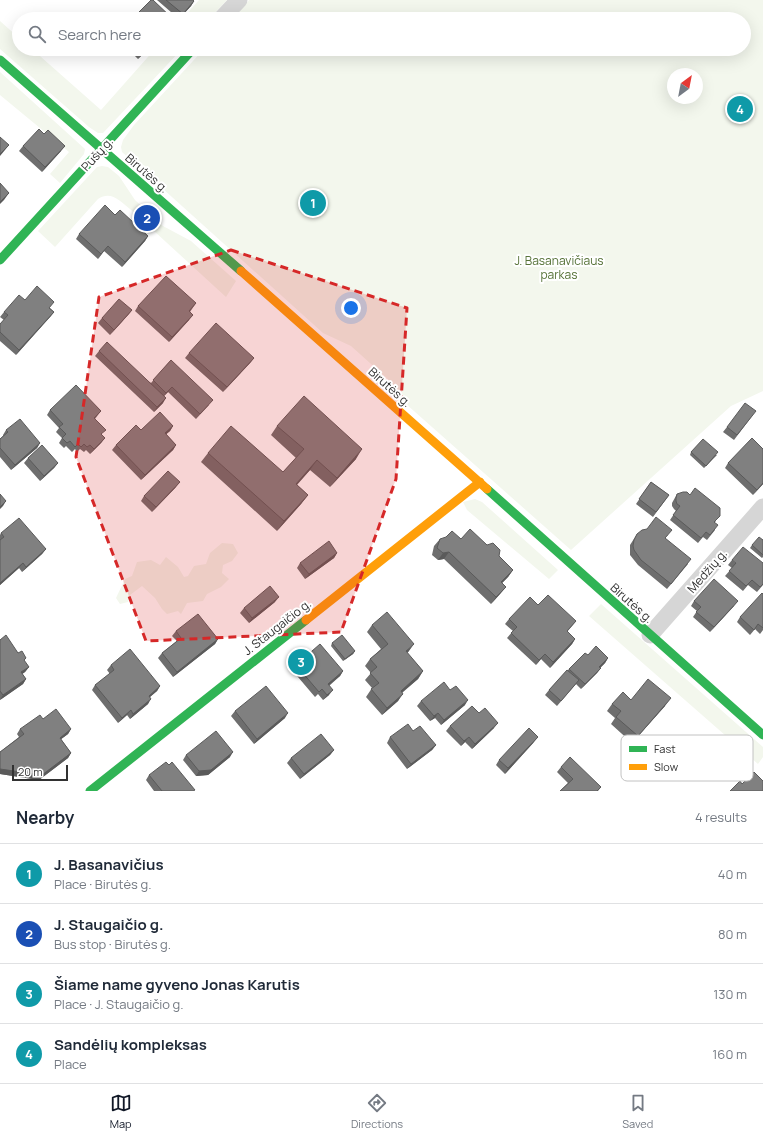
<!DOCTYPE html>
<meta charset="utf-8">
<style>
body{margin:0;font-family:Manrope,sans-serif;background:#f6f6f7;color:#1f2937}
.compass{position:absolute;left:667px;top:68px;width:36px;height:36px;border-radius:50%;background:#fff;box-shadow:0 4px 16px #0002;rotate:32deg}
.scale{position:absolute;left:12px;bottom:10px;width:56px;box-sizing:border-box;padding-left:4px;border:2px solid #323232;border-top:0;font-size:11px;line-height:14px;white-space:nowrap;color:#323232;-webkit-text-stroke:3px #fff;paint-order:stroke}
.you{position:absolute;left:351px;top:308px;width:14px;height:14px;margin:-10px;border:3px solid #fff;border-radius:50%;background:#1a73e8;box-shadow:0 0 0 6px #1a73e833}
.badge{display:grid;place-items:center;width:26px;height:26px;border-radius:50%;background:#111827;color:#fff;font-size:13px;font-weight:700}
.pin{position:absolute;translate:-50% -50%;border:2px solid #fff;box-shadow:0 1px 4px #0006}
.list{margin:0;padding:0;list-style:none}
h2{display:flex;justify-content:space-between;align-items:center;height:52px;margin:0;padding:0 16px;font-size:17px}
h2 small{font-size:13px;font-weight:400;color:#747a83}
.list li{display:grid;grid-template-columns:26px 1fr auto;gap:12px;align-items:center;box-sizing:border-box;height:60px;padding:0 16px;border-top:1px solid #e0e1e3}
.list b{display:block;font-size:15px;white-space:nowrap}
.list p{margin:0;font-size:13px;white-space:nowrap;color:#747a83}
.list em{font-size:13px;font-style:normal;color:#747a83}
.icon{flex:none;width:22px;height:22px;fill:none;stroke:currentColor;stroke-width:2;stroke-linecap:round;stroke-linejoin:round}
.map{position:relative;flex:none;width:763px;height:791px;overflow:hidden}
.search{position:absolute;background:#fff;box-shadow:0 4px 16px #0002;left:12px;right:12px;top:12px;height:44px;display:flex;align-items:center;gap:10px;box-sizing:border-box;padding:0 14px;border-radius:22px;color:#747a83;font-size:15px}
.sheet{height:292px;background:#fff}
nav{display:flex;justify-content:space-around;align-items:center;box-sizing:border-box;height:56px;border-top:1px solid #e0e1e3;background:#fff;font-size:11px;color:#747a83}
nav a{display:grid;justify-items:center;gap:2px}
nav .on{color:#111827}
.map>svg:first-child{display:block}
.green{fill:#f3f7ed;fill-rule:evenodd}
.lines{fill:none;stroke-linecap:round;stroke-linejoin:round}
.street{stroke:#d6d6d6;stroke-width:17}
.fast{stroke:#30b455;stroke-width:9}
.slow{stroke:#ff9f0a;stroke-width:9}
.wall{fill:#6e6e6e}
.shaded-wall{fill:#5a5a5a}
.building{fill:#808080;stroke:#5a5a5a}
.marked{fill:#d62828;fill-opacity:0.2;stroke:#d62828;stroke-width:3;stroke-dasharray:8 5;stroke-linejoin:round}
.labels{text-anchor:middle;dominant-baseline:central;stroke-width:4;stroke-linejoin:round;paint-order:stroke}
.street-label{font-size:12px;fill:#323232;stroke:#fff}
.park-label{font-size:12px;fill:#577339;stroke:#fff}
.key{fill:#fff;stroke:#c2c2c2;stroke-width:1}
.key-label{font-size:11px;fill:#323232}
</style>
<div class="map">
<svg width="763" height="791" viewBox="0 0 763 791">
<rect width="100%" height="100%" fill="#fff"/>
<!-- green -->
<path class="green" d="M199 0H227L209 19H182Z
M249 0H763V391L731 406 571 550 406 404 390 381 351 346 323 333 122 152 121 147 123 140 134 125 204 49H744V19H232ZM673 74H697V98H673Z
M0 21 19 38V49H32L101 110 155 49H182L103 133H98L89 127 0 49Z
M0 72 85 149 84 154 60 183 50 174 69 152 0 95Z
M102 166 108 167 119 176 135 200 163 226 191 241 236 281 226 297 130 209C120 201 111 190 98 199L55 247 38 231 97 167Z
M475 499 482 502 558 570 549 579 467 510 463 502Z
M222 543 233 544 238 553 232 561 223 565 222 573 229 579 221 587 207 594 203 601 187 603 181 614 178 611 167 614 162 609 155 598 142 586 130 595 128 602 120 604 116 598 125 579 132 576 137 562 151 560 160 565 166 557 178 567 184 577 188 576 194 566 206 564 210 553Z
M601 604 763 747V757L758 764 589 616Z"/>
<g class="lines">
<!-- street -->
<path class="street" d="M221 19 239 0
M650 635 763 507"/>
<!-- fast -->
<path class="fast" d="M0 60 241 271
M0 260 193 49
M487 489 763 735
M90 791 306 620"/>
<!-- slow -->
<path class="slow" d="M241 271 487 489
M306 620 480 482"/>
</g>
<!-- wall -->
<path class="wall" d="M157 0H193L194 1 191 6 179 19Z
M128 49H148L138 59Z
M23 146 61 151 42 172 19 151Z
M115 215 148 236 145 241 122 267 104 251 98 259 76 239 79 234Z
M25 300 50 308 54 312 50 317 16 355 0 341V324L4 320 0 317 4 312Z
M196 303 190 312 189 320 169 342 135 311 138 306Z
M132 310 128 315 110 335 98 323 102 318Z
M99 351 151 383 171 360 209 405 196 419 168 392 164 396 163 403 154 412 95 356Z
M189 353 254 358 250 363 223 392 185 358Z
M50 410 101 411 95 419 102 435 105 438 101 443 90 454 86 450 84 452 80 449 77 452 75 449 72 452 66 446 64 448 59 443 62 438 56 432 59 428 47 415Z
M752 416 734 440 723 432 727 427Z
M173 426 170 431 166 434 176 445 173 450 141 480 112 450 116 445 141 430Z
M277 426 356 459 330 487 310 470 297 485 308 495 301 504 277 531 201 462 208 453 283 472 296 458 271 435Z
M6 430 40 443 37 448 11 470 0 457V439L3 436V435Z
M763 449V484L753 495 725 468 728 463Z
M691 452 717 455 704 468 690 455Z
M28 458 58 463 54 468 40 481 24 463Z
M651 482 669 495 653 517 636 504Z
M176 487 152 512 141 501 144 496Z
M677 494 716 521 715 522V530L707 540 703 537 698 543 670 520 676 511 674 509 672 506V503Z
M1 533 46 549 42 554 22 572 19 568 0 585V535Z
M637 534 668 535 665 538 688 564 667 589 638 565 630 555V545Z
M440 539H461L499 556 513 570 508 577 502 583 506 587 500 594 491 604 444 559 438 560 432 555 434 546Z
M763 540V557L762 558 750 548 752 545Z
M337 553 334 558 305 579 297 568 300 563Z
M732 560 763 585 757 592 748 585 743 591 725 576 732 568 728 565Z
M763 594V630L760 634 755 629 750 635 737 622 740 617Z
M694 601 734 606 710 632 693 617 697 611 691 606Z
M275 602 249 623 240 613 244 608Z
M538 605 576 621 572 626 567 632 575 639 572 644 550 668 541 659 536 665 507 638 513 631 505 624 509 619Z
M372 625 409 651 407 653 423 671 418 679 402 693 398 701 382 715 366 697 372 688 365 680 371 673 365 666 370 659 381 649 367 632Z
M176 631 218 639 215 644 173 677 158 658 162 653 177 641 172 636Z
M0 640 26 658 24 661 29 667 25 672 22 674 26 679 23 684 0 700Z
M332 643 355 651 353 654 343 661 331 646Z
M588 655 608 658 605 663 600 668H601L597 673 581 689 576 684 557 706 545 695 549 690 569 669Z
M111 665 160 686 157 691 150 697 148 704 130 719 127 715 118 723 92 690 95 685 110 674 107 670Z
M296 665 343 671 340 676 329 686V695L323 700 318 694 315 697 292 670Z
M450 690 465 705 441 725 435 718 430 721 417 706 421 701Z
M631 700 665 706 632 743 611 724 615 718 607 711 612 704Z
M235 711 285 718 254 744 231 716Z
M479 713 494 728 472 749 465 742 461 746 446 731 450 726Z
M43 719 71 729 68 734 61 739 71 753 68 758 39 780 0 774V752L19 737 17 734 20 729Z
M413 731 436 745 432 750 407 769 387 743 390 737Z
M534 742 505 774 496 765 499 760Z
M334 750 330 755 300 779 287 763 291 758Z
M186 755 230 757 208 775 196 776 183 760Z
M561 767 601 787 598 791H560L568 783 557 772Z
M149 775 194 791H154L146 780Z"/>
<!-- shaded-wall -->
<path class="shaded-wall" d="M194 1 191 6 179 19 183 14Z
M146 49H148L138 59Z
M9 145 5 150 0 156V154Z
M65 146 61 151 42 172 45 167Z
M9 193 4 200 0 204V202Z
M148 236 145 241 122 267 125 262Z
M108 246 104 251 98 259 101 254Z
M132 310 128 315 110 335 114 330Z
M54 312 50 317 16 355 19 350Z
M193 315 189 320 169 342 172 337Z
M254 358 250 363 223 392 227 387Z
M172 387 168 392 162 398 166 393Z
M166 398 163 403 154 412 157 407Z
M173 426 170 431 162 438 165 433Z
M105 438 101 443 90 454 94 449Z
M40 443 37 448 11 470 15 465Z
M176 445 173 450 141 480 145 475Z
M362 449 356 459 330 487 337 478Z
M317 460 310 470 289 493 296 484Z
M58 463 54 468 40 481 44 476Z
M180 482 176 487 152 512 156 507Z
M763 483V484L753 495 757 490Z
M308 495 301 504 277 531 284 521Z
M6 501 3 506 0 509V507Z
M46 549 42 554 22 572 26 567Z
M449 552 444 559 438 560 443 553Z
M337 553 334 558 305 579 309 574Z
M23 563 19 568 0 585V583Z
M513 570 508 577 495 590 501 582Z
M506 587 500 594 491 604 496 597Z
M279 597 275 602 249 623 252 618Z
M738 601 734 606 710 632 714 627Z
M218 639 215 644 173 677 177 672Z
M575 639 572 644 550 668 553 662Z
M414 644 409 651 401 658 406 651Z
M355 651 353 654 343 661 345 659Z
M545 654 541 659 536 665 539 660Z
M608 658 605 663 596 672 599 667Z
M29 667 25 672 18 677 21 672Z
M601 668 597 673 581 689 585 684Z
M343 671 340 676 324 689 328 684Z
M423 671 418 679 395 698 401 691Z
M26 679 23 684 0 700 3 695Z
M160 686 157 691 145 701 149 696Z
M333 690 329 695 323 700 327 695Z
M403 694 398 701 382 715 387 708Z
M671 698 665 706 632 743 638 736Z
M151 699 148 704 130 719 133 714Z
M468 700 465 705 441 725 444 720Z
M131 710 127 715 118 723 122 718Z
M288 713 285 718 254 744 257 739Z
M438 713 435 718 430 721 434 716Z
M498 723 494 728 472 749 475 744Z
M71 729 68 734 56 743 60 738Z
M469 737 465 742 461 746 464 741Z
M538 737 534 742 505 774 508 768Z
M436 745 432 750 407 769 411 764Z
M334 750 330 755 300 779 304 774Z
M233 752 230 757 208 775 196 776 199 771Z
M71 753 68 758 39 780 0 774V769Z"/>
<!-- building -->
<path class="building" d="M151 0H153L173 19H132Z
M166 0H193L194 1 183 14Z
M137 49H146L142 54Z
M39 129 44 134 48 130 65 146 45 167 23 146Z
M0 137 9 145 0 154Z
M0 183 9 193 0 202Z
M105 205 115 215 120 210 148 236 125 262 108 246 101 254 79 234Z
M166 276 196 303 189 311 193 315 172 337 138 306Z
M37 286 54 302 49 308 54 312 19 350 0 332V324L8 315 4 312 19 295 25 300Z
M119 299 132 310 114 330 102 318Z
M216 323 254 358 227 387 189 353Z
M107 342 166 398 157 407 99 351Z
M171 360 213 400 200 414 172 387 166 393 153 380Z
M76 385 101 411 94 418 106 430 101 434 105 438 94 449 90 445 87 447 84 444 81 447 78 444 75 447 70 441 67 443 62 438 66 434 59 427 63 424 50 410Z
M304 396 362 449 337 478 317 460 296 484 308 495 284 521 208 453 231 426 283 472 304 449 277 426Z
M745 403 756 411 737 435 727 427Z
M160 412 173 426 165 433 176 445 145 475 116 445 136 425 141 430Z
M20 419 40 443 15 465 0 448V439L8 432 6 430Z
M752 438 763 449V483L757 490 728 463Z
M703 439 718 452 706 466 691 452Z
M42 445 58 463 44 476 28 458Z
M168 471 180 482 156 507 144 496Z
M651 482 669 495 656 512 639 499Z
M695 488 720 508V516L714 522 718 525 710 535 706 532 701 538 673 515 680 506 677 504 676 501V498L677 494 683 492H687L690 495Z
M0 494 6 501 0 507Z
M656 517 672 530 665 538 691 559 671 584 641 560 634 550 633 546 634 540 637 534 642 530 647 529Z
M19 518 46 549 26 567 23 563 0 583V540L4 537 1 533Z
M470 529 487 545 493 543 500 550 499 556 513 570 501 582 506 587 496 597 449 552 443 553 437 548 440 539 446 537 452 531 461 539Z
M759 537 763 540V555L752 545Z
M329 541 337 553 309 574 300 563Z
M743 547 763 563V584L760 587 752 580 746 586 729 571 736 563 732 560Z
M714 579 738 601 714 627 696 612 701 607 694 601Z
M270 586 279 597 252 618 244 608Z
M762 593 763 594V628L758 624 754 630 740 617Z
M548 595 576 621 567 631 575 639 553 662 545 654 539 660 511 633 517 627 509 619 530 597 538 605Z
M387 612 414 644 406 651 423 671 401 691 403 694 387 708 371 689 379 683 370 673 377 667 370 659 388 644 372 625Z
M198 614 218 639 177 672 162 653 181 638 176 631Z
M6 635 18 653 22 651 26 658 24 660 29 667 21 672 26 679 3 695 0 691V640Z
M342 635 355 651 345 659 332 643Z
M320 644 343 671 328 684 333 690 327 695 322 689 319 692 296 665Z
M596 646 608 658 599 667 601 668 585 684 569 669 585 653 588 655Z
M130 649 160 686 149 696 151 699 133 714 131 710 122 718 95 685 114 670 111 665Z
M567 670 579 680 561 701 549 690Z
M648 679 671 698 638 736 616 717 621 711 612 704 623 692 631 700Z
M444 682 450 690 456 686 468 700 444 720 438 713 434 716 421 701Z
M266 686 288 713 257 739 235 711Z
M472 706 479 713 485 708 498 723 475 744 469 737 464 741 450 726Z
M56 709 71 729 60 738 71 753 42 775 0 769V752L24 734 20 729 40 715 43 719Z
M408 724 413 731 420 726 436 745 411 764 390 737Z
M529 728 538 737 508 768 499 760Z
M216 731 233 752 211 770 199 771 186 755Z
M321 734 334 750 304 774 291 758Z
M570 757 601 787 597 791H560L573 779 561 767Z
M166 762 169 765 172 762 195 790 193 791H162L149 775Z
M754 772 763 781V791H730L740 781 742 784Z"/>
<!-- marked area -->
<path class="marked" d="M231 250 407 308 396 479 341 632 146 641 76 457 99 297Z"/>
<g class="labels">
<!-- street labels -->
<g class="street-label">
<text transform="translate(97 154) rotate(-48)">Pušų g.</text>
<text transform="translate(147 173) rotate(41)">Birutės g.</text>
<text transform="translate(390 387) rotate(42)">Birutės g.</text>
<text transform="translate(707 571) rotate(-49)">Medžių g.</text>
<text transform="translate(632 603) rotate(42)">Birutės g.</text>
<text transform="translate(277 627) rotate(-38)">J. Staugaičio g.</text>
</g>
<!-- park labels -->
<g class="park-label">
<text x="559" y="260">J. Basanavičiaus<tspan x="559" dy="14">parkas</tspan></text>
</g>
</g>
<!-- legend -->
<rect x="621" y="735" width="132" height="46" rx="6" class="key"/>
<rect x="629" y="746" width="18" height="6" fill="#30b455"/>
<rect x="629" y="764" width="18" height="6" fill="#ff9f0a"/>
<g class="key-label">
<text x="654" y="753">Fast</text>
<text x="654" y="771">Slow</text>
</g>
</svg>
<svg class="compass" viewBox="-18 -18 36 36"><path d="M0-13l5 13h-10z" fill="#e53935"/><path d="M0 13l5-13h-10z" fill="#747a83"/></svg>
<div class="scale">20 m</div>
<div class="you"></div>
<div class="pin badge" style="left:313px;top:203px;background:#0f9aa8">1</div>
<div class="pin badge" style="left:147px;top:218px;background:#1a4fb4">2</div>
<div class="pin badge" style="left:301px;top:662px;background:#0f9aa8">3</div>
<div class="pin badge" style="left:740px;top:109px;background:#0f9aa8">4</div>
<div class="search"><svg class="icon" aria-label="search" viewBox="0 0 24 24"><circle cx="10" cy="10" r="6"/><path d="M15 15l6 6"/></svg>Search here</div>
</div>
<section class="sheet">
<h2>Nearby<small>4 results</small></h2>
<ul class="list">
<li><span class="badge" style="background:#0f9aa8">1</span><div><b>J. Basanavičius</b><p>Place · Birutės g.</p></div><em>40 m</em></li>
<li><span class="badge" style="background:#1a4fb4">2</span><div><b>J. Staugaičio g.</b><p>Bus stop · Birutės g.</p></div><em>80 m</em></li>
<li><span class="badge" style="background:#0f9aa8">3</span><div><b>Šiame name gyveno Jonas Karutis</b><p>Place · J. Staugaičio g.</p></div><em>130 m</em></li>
<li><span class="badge" style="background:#0f9aa8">4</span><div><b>Sandėlių kompleksas</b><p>Place</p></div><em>160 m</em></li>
</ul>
</section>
<nav>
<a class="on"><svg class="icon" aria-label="map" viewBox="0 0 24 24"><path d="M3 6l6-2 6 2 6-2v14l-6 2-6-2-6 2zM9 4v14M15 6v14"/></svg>Map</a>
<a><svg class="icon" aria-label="directions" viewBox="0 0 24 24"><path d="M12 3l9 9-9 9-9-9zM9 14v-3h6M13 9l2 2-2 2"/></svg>Directions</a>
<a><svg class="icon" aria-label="saved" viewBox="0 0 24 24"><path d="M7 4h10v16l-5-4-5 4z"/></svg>Saved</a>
</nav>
